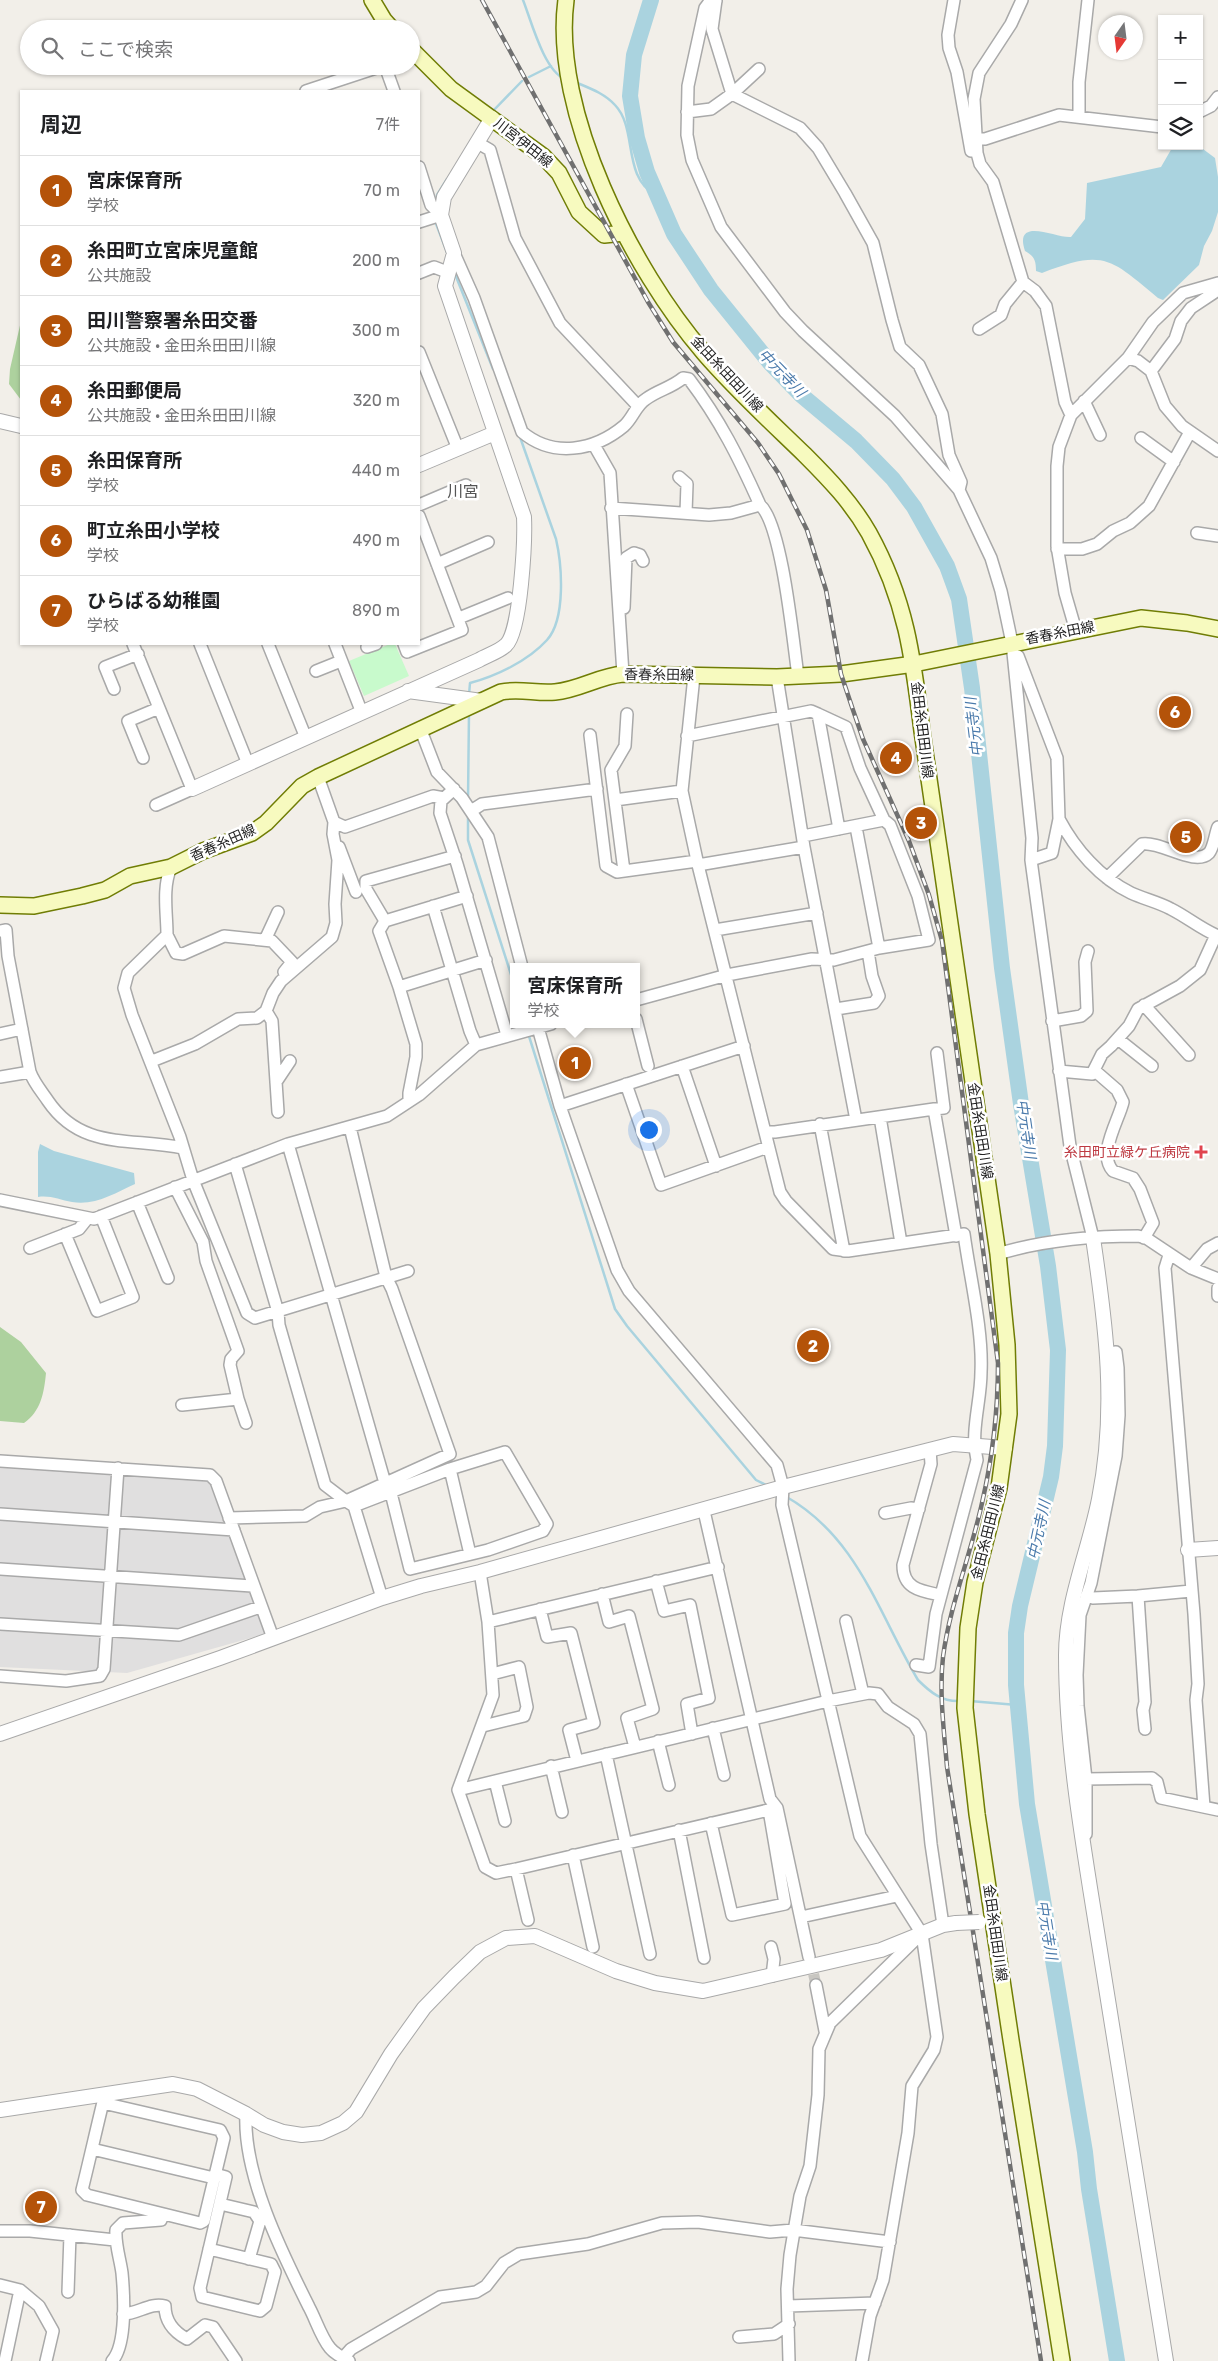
<!DOCTYPE html>
<html lang="ja">
<meta charset="utf-8">
<style>
body{margin:0;font-family:Rubik,"Noto Sans JP",sans-serif;background:#f6f6f6;color:#202124}
.controls{position:absolute;right:15px;top:15px;display:grid;overflow:hidden;border-radius:0px;box-shadow:0 1px 4px #0004}
.controls button{width:45px;height:45px;display:grid;place-items:center;padding:0;border:0;border-bottom:1px solid #e0e0e0;background:#fff;color:#202124;font:25px sans-serif}
.compass{position:absolute;left:1098px;top:15px;width:45px;height:45px;border-radius:50%;background:#fff;box-shadow:0 1px 4px #0004;rotate:194deg}
.you{position:absolute;left:648px;top:1129px;width:18px;height:18px;margin:-12px;border:4px solid #fff;border-radius:50%;background:#1a73e8;box-shadow:0 0 0 8px #1a73e833}
.badge{display:grid;place-items:center;width:32px;height:32px;border-radius:50%;background:#b45309;color:#fff;font-size:16px;font-weight:700}
.pin{position:absolute;translate:-50% -50%;border:2px solid #fff;box-shadow:0 1px 5px #0006}
.popup{position:absolute;left:510px;top:963px;width:130px;height:65px;box-sizing:border-box;display:grid;place-content:center;border-radius:0px;background:#fff;filter:drop-shadow(0 1px 4px #0005);font-size:16px;white-space:nowrap;color:#757577}
.popup b{font-size:19px;color:#202124}
.popup::after{content:'';position:absolute;left:50%;top:100%;margin-left:-10px;border:10px solid transparent;border-top-color:#fff}
.list{margin:0;padding:0;list-style:none}
h2{display:flex;justify-content:space-between;align-items:center;height:65px;margin:0;padding:0 20px;font-size:21px}
h2 small{font-size:16px;font-weight:400;color:#757577}
.list li{display:grid;grid-template-columns:32px 1fr auto;gap:15px;align-items:center;box-sizing:border-box;height:70px;padding:0 20px;border-top:1px solid #e0e0e0}
.list b{display:block;font-size:19px;white-space:nowrap}
.list p{margin:0;font-size:16px;white-space:nowrap;color:#757577}
.list em{font-size:16px;font-style:normal;color:#757577}
.icon{flex:none;width:28px;height:28px;fill:none;stroke:currentColor;stroke-width:2;stroke-linecap:round;stroke-linejoin:round}
.map{position:relative;flex:none;width:1218px;height:2361px;overflow:hidden}
.search{position:absolute;background:#fff;box-shadow:0 1px 4px #0004;left:20px;top:20px;width:400px;height:55px;display:flex;align-items:center;gap:12px;box-sizing:border-box;padding:0 18px;border-radius:28px;color:#757577;font-size:19px}
.panel{position:absolute;background:#fff;box-shadow:0 1px 4px #0004;left:20px;top:90px;width:400px;height:555px;border-radius:0px}
.map>svg:first-child{display:block}
.residential{fill:#e0dfdf}
.forest{fill:#add19e}
.park{fill:#c8facc}
.water{fill:#aad3df}
.lines{fill:none;stroke-linecap:round;stroke-linejoin:round}
.stream{stroke:#aad3df;stroke-width:2.5}
.river{stroke:#aad3df;stroke-width:16}
.minor-tunnel{stroke:#c8c6c1;stroke-width:11;stroke-dasharray:11 5.5;stroke-linecap:butt}
.minor-casing{stroke:#a9a9a9;stroke-width:14}
.tertiary-casing{stroke:#a9a9a9;stroke-width:16}
.secondary-casing{stroke:#707d05;stroke-width:18}
.minor{stroke:#fff;stroke-width:11}
.tertiary{stroke:#fff;stroke-width:14}
.secondary{stroke:#f7fabf;stroke-width:15}
.rail-casing{stroke:#707070;stroke-width:4.5}
.rail{stroke:#fff;stroke-width:2.5;stroke-dasharray:8;stroke-linecap:butt}
.tertiary-bridge-casing{stroke:#a9a9a9;stroke-width:16;stroke-linecap:butt}
.tertiary-bridge{stroke:#fff;stroke-width:14}
.health-dot{fill:#e0444e;stroke:#fff;stroke-width:2}
.labels{text-anchor:middle;dominant-baseline:central;stroke-width:5;stroke-linejoin:round;paint-order:stroke}
.street-label{font-size:14px;fill:#222;stroke:#fff}
.health-label{font-size:14px;fill:#be3a42;stroke:#fff;text-anchor:end}
.water-label{font-size:15px;font-style:italic;fill:#4a7aab;stroke:#fff}
.quarter-label{font-size:16px;fill:#555;stroke:#fff}
</style>
<div class="map">
<svg width="1218" height="2361" viewBox="0 0 1218 2361">
<rect width="100%" height="100%" fill="#f2efe9"/>
<!-- residential -->
<path class="residential" d="M0 1466 208 1479 265 1634 127 1673 0 1667Z"/>
<!-- forest -->
<path class="forest" d="M21 321V400L9 384 10 369Z
M0 1327 21 1342 46 1373C44 1393 41 1411 24 1423L0 1421Z"/>
<!-- park -->
<path class="park" d="M390 644H395L409 676 364 696 349 661Z"/>
<!-- water -->
<path class="water" d="M1179 146H1199L1215 158 1218 177V212L1212 231 1204 246 1199 265 1163 300 1158 298C1110 258 1104 249 1042 273L1036 271C1036 260 1034 256 1025 251 1013 215 1058 239 1071 237L1085 219 1087 183 1161 167 1172 148Z
M40 1144 54 1151 134 1173 135 1184C115 1193 95 1206 72 1202 60 1200 50 1195 38 1197V1152Z"/>
<g class="lines">
<!-- stream -->
<path class="stream" d="M523 0C531 20 544 71 565 79
M529 77 551 66
M575 82C589 88 604 93 615 105 638 129 622 177 655 194
M492 112 522 81
M436 205 437 195 447 179
M435 221 448 255
M455 274 493 369
M469 695 470 683C496 676 528 661 547 640 566 619 562 565 556 539L520 437
M468 800 469 713
M468 813V840L514 984
M528 1033 615 1309 627 1326 756 1480 768 1486
M785 1496C858 1537 878 1613 918 1680 930 1692 942 1702 960 1701
M970 1701 1017 1705"/>
<!-- river -->
<path class="river" d="M651 0 634 55 630 96 637 138 647 172 674 234 711 290 770 363 800 394 856 441 893 479 914 507 947 566 959 599 972 688 1002 968 1021 1104 1048 1266 1058 1350 1055 1446 1051 1477 1020 1606 1016 1633V1685L1027 1804 1085 2152 1089 2189 1117 2361"/>
<!-- minor-tunnel -->
<path class="minor-tunnel" d="M810 1958 816 1985"/>
<!-- minor casing -->
<g class="minor-casing">
<path id="minor" d="M716 0 712 29 732 94 800 128 818 148 845 193 873 243 892 320 900 347 919 365 942 414 949 455 961 482 959 490
M954 0 948 35 949 48 957 72 971 151
M1022 0 1011 24 979 73 974 99 977 153 980 164 993 182 1023 282 1035 291 1046 306 1065 402 1071 415
M716 1 708 4 705 8 688 86 687 135 692 160 721 227 785 312 803 331 895 416 959 490 991 558 1001 591 1012 643 1032 838 1031 860
M385 66 394 91
M306 91 382 66
M687 112 711 109 732 94 759 69
M1199 112 1211 106 1218 97
M1079 117V82L1088 0
M976 139H985L1059 115 1162 127
M478 143 490 150 515 238 560 323 638 406
M419 167 431 205 441 215 419 222
M454 253 474 298 522 432C553 458 594 451 624 426 633 418 636 405 646 399 658 390 671 388 683 378L689 379C720 420 739 458 760 505
M419 273 434 267 447 272
M979 329 1001 315 1005 304 1023 282
M419 352 458 449
M1128 358 1138 361 1151 371 1165 406 1182 426 1218 451
M1151 371 1175 339 1181 321 1191 308 1218 290
M1084 401 1100 435
M1141 438 1174 462
M594 445 610 473 623 674
M679 477 687 484 686 513
M419 505 466 485
M611 508 709 515 731 513 760 505C782 524 793 641 798 676
M1197 533 1218 536
M1057 549H1082L1097 544 1113 531 1130 523 1149 506 1190 432
M437 564 488 542
M624 608 626 558 634 553 640 555 643 561
M459 618 508 598
M1076 631 1065 593 1057 546V466L1059 447 1071 415 1128 358 1153 322 1183 293 1218 283
M133 644 192 789 156 805
M200 644 248 764
M268 644 306 738
M335 644 362 713
M404 644 407 652 462 630 419 516
M367 647 376 644
M1018 656 1057 758 1059 819 1052 853 1031 860 1070 1146 1093 1238
M316 671 341 661
M694 676 682 791 698 865 780 1192 786 1201 833 1249 848 1251 964 1234C970 1278 983 1330 981 1372 981 1402 970 1431 977 1460L936 1614 929 1667 916 1665
M777 677 804 847 856 1120
M114 689 105 667 138 654
M818 714 846 727 860 768 884 820
M420 728 437 772 462 798 488 837 522 967
M590 735 606 866 617 872 697 861
M687 736 811 711 818 714 839 829
M143 758 128 721 159 708
M454 789 441 801 440 813 457 864 507 1035
M615 800 682 791
M471 811 482 804 597 789
M1059 819C1075 849 1100 878 1131 893 1144 899 1158 902 1171 909 1187 917 1201 929 1218 936
M334 822 345 827 433 796 444 798
M803 836 884 820 890 825 918 896 929 940 879 948
M339 847 356 892
M698 865 804 847
M171 867C162 888 167 913 167 935L128 973 124 988 132 1015 180 1137 193 1180 247 1313 255 1318 408 1271
M624 871 611 770 625 746 627 714
M1107 878 1142 844C1161 841 1195 867 1209 853 1214 847 1215 834 1218 827
M433 906 470 1031 476 1045
M385 921 366 889V881L455 856
M715 930 817 913
M0 931 6 930 8 956 30 1072C34 1083 42 1092 48 1101 82 1151 132 1137 183 1148
M167 935 176 953 183 954 224 936 272 941 292 962 284 972
M265 940 278 912
M399 987 486 960
M636 1000 727 975 812 959 834 960 879 948 856 827
M1144 1005 1189 1055
M836 1009 874 1003 879 996 872 976 868 951
M266 1011 272 1021 278 1112
M636 1019 648 1066
M1052 1021 1081 1016 1087 1011 1085 962 1088 951
M537 1024 560 1106 617 1270 629 1291 777 1465 783 1487 782 1505 860 1836 922 1934 937 2037 934 2050 912 2086 908 2133 883 2280 870 2316 862 2361
M0 1034 22 1029
M1118 1039 1152 1066
M152 1061 195 1044 238 1019 257 1018 266 1011 273 993 281 981 332 937 336 923 335 904 338 860 333 834 334 822 318 777
M682 1066 716 1166
M1094 1070 1117 1090 1123 1102C1119 1120 1097 1154 1113 1171L1133 1178 1140 1189 1153 1223 1144 1238
M1059 1071 1092 1074 1102 1054 1111 1046 1129 1026 1138 1009 1180 986 1200 970 1216 935
M0 1077 30 1072
M276 1082 290 1061
M626 1084 661 1185 768 1147
M409 1101V1093L416 1057V1044L399 987 379 931 385 921 467 896
M560 1106 744 1046
M934 1109 944 1108 937 1053
M880 1117 901 1243
M820 1124 844 1251
M765 1132H775L934 1109 956 1236
M288 1144 385 1483
M235 1164 278 1312 279 1325 325 1485 346 1501 450 1454 392 1289 386 1277 350 1127
M175 1187 203 1242 206 1261 238 1351 231 1359 230 1365 238 1399 182 1405
M0 1200 94 1219 288 1144 387 1116 419 1095 476 1045 551 1024
M137 1202 168 1278
M65 1234 97 1311 133 1297 101 1216
M30 1248 79 1229 87 1219
M998 1254C1043 1240 1091 1236 1138 1236L1146 1238 1191 1268 1218 1279
M1169 1255 1165 1268 1194 1614 1198 1684 1196 1700 1204 1807
M1191 1268 1207 1249 1218 1243
M1218 1288V1296
M238 1399 246 1423
M930 1450 931 1464 903 1565C903 1589 921 1591 940 1595
M0 1461 210 1475 216 1481 273 1638
M450 1469 470 1554
M354 1506 450 1469 505 1452 547 1524 543 1531 488 1550 410 1569 391 1493
M704 1511 770 1799 777 1808 809 1957
M885 1513 911 1508 919 1509
M0 1514 234 1530
M229 1518 305 1516 320 1507 346 1501 354 1506 382 1598
M0 1569 252 1586
M480 1572 488 1622 493 1695 458 1790 485 1867 496 1873 516 1869 777 1808
M656 1581 664 1611 690 1605 709 1698 687 1704 692 1734
M602 1594 609 1622 629 1616 653 1709 627 1718 635 1747
M1086 1596 1093 1598 1138 1596
M540 1609 547 1637 571 1633 594 1723 569 1730 577 1761
M846 1621 863 1694
M488 1622 718 1567
M0 1624 179 1635 260 1607
M0 1676 66 1681 100 1676 104 1669 118 1468
M483 1726 524 1716 527 1707 519 1667 492 1674
M713 1728 724 1775
M1145 1729 1143 1710 1145 1702 1138 1596 1191 1591
M658 1741 669 1785
M606 1754 650 1954
M551 1766 562 1812
M1086 1779 1152 1778 1157 1782 1161 1798 1218 1810
M495 1781 505 1821
M458 1790 828 1701 869 1693 878 1694 888 1707 914 1724 920 1734 931 1844 943 1925
M711 1823 732 1915 785 1904 769 1810
M679 1830 704 1958
M1086 1834V1779L1078 1706 1077 1675 1080 1615 1091 1583 1116 1456 1119 1415 1118 1368 1116 1352 1108 1353
M573 1855 593 1947
M516 1869 528 1920
M801 1917 897 1896
M771 1947 774 1959 772 1976
M816 1985 825 2031
M103 2103 220 2130 224 2138 204 2221 200 2223 87 2195 82 2190C90 2158 97 2126 105 2094
M246 2114C243 2175 282 2253 309 2307 316 2320 321 2337 330 2348 334 2353 343 2358 349 2361
M92 2149 214 2178
M220 2204 254 2212 260 2221 249 2259
M0 2231H30L115 2240
M209 2249 271 2264 275 2272 266 2306 260 2311 202 2297 200 2288 226 2177 215 2174
M0 2285 20 2290 5 2361
M20 2290 39 2306 53 2331 46 2361
M68 2292 70 2235
M788 2306 875 2303
M123 2314C138 2314 150 2302 165 2306 165 2321 174 2332 187 2339L205 2325 213 2327 236 2361
M739 2337 774 2334 789 2324
M343 2358 351 2349 440 2297 476 2292 486 2286 504 2263 519 2254 588 2244 662 2223 698 2222 770 2232 793 2230 890 2242
M112 2361C127 2345 124 2294 122 2273 120 2258 115 2245 116 2230L123 2223 161 2220 163 2214
M789 2361 787 2289 790 2255 800 2196 810 2166 818 2095 819 2049 830 2023 919 1936"/>
</g>
<!-- tertiary casing -->
<g class="tertiary-casing">
<path id="tertiary" d="M0 421 21 426
M419 465 495 433
M408 691 482 701
M192 789 479 660C487 655 499 652 506 645 521 631 525 539 524 517L445 286 454 253 441 215 444 197 492 118
M1093 1238C1106 1326 1117 1409 1099 1499 1089 1550 1066 1602 1066 1655 1066 1751 1084 1849 1099 1944 1120 2083 1143 2222 1166 2361
M1188 1550 1218 1548
M0 1734 220 1658 382 1598 421 1586 480 1572 783 1487 953 1444 1005 1448
M0 2110 173 2084 197 2089 246 2114 264 2125 283 2132 302 2135 321 2133 343 2123 356 2112 391 2054 424 2008 454 1977 480 1952 506 1938 535 1936 616 1971 655 1983 703 1991 881 1950 943 1925 956 1923"/>
</g>
<!-- secondary casing -->
<g class="secondary-casing">
<path id="secondary" d="M372 0 384 20 392 29
M566 0C551 111 633 271 704 353 735 389 771 422 805 455 829 479 852 503 869 533 906 600 913 657 922 731L998 1254 1007 1345 1009 1414 999 1488 975 1582 968 1628 965 1708 977 1814 1011 2040 1062 2361
M411 49 451 89 543 156 559 173 579 212 604 235 624 233
M0 905 34 906 82 896 105 890 130 876 171 867 203 851 252 833 266 823 302 786 318 777 501 692C520 688 537 694 555 692 579 690 599 676 623 674L777 677 841 674 914 664 1141 618 1187 623 1218 629"/>
</g>
<!-- minor -->
<use href="#minor" class="minor"/>
<!-- tertiary -->
<use href="#tertiary" class="tertiary"/>
<!-- secondary -->
<use href="#secondary" class="secondary"/>
<!-- rail casing -->
<g class="rail-casing">
<path id="rail" d="M482 0 648 302 673 342 758 443 779 474 807 530 826 590 841 674 853 710 863 739 909 841 929 895 942 941 998 1363C998 1412 993 1455 982 1503 971 1554 950 1604 943 1657 939 1693 944 1731 947 1767L1041 2361"/>
</g>
<!-- rail -->
<use href="#rail" class="rail"/>
<!-- tertiary-bridge casing -->
<g class="tertiary-bridge-casing">
<path id="tertiary-bridge" d="M956 1923 979 1922"/>
</g>
<!-- tertiary-bridge -->
<use href="#tertiary-bridge" class="tertiary-bridge"/>
</g>
<!-- markers -->
<path class="health-dot" d="M1198.5 1144.5h5v5h5v5h-5v5h-5v-5h-5v-5h5z"/>
<g class="labels">
<!-- street labels -->
<g class="street-label">
<text transform="translate(523 143) rotate(38)">川宮伊田線</text>
<text transform="translate(727 374) rotate(47)">金田糸田田川線</text>
<text transform="translate(1060 633) rotate(-11)">香春糸田線</text>
<text transform="translate(659 675) rotate(1)">香春糸田線</text>
<text transform="translate(922 730) rotate(83)">金田糸田田川線</text>
<text transform="translate(223 843) rotate(-24)">香春糸田線</text>
<text transform="translate(980 1131) rotate(81)">金田糸田田川線</text>
<text transform="translate(988 1532) rotate(-76)">金田糸田田川線</text>
<text transform="translate(995 1933) rotate(82)">金田糸田田川線</text>
</g>
<!-- health labels -->
<g class="health-label">
<text x="1190" y="1152">糸田町立緑ケ丘病院</text>
</g>
<!-- water labels -->
<g class="water-label">
<text transform="translate(782 373) rotate(46)">中元寺川</text>
<text transform="translate(974 727) rotate(-97)">中元寺川</text>
<text transform="translate(1026 1129) rotate(82)">中元寺川</text>
<text transform="translate(1039 1530) rotate(-78)">中元寺川</text>
<text transform="translate(1047 1930) rotate(81)">中元寺川</text>
</g>
<!-- quarter labels -->
<g class="quarter-label">
<text x="463" y="491">川宮</text>
</g>
</g>
</svg>
<div class="controls">
<button>+</button>
<button>−</button>
<button><svg class="icon" aria-label="layers" viewBox="0 0 24 24"><path d="M12 4l9 5-9 5-9-5zM3 14l9 5 9-5"/></svg></button>
</div>
<svg class="compass" viewBox="-18 -18 36 36"><path d="M0-13l5 13h-10z" fill="#e53935"/><path d="M0 13l5-13h-10z" fill="#757577"/></svg>
<div class="you"></div>
<div class="pin badge" style="left:575px;top:1063px">1</div>
<div class="popup"><b>宮床保育所</b>学校</div>
<div class="pin badge" style="left:813px;top:1346px">2</div>
<div class="pin badge" style="left:921px;top:823px">3</div>
<div class="pin badge" style="left:896px;top:758px">4</div>
<div class="pin badge" style="left:1186px;top:837px">5</div>
<div class="pin badge" style="left:1175px;top:712px">6</div>
<div class="pin badge" style="left:41px;top:2207px">7</div>
<div class="search"><svg class="icon" aria-label="search" viewBox="0 0 24 24"><circle cx="10" cy="10" r="6"/><path d="M15 15l6 6"/></svg>ここで検索</div>
<section class="panel">
<h2>周辺<small>7件</small></h2>
<ul class="list">
<li><span class="badge">1</span><div><b>宮床保育所</b><p>学校</p></div><em>70 m</em></li>
<li><span class="badge">2</span><div><b>糸田町立宮床児童館</b><p>公共施設</p></div><em>200 m</em></li>
<li><span class="badge">3</span><div><b>田川警察署糸田交番</b><p>公共施設 · 金田糸田田川線</p></div><em>300 m</em></li>
<li><span class="badge">4</span><div><b>糸田郵便局</b><p>公共施設 · 金田糸田田川線</p></div><em>320 m</em></li>
<li><span class="badge">5</span><div><b>糸田保育所</b><p>学校</p></div><em>440 m</em></li>
<li><span class="badge">6</span><div><b>町立糸田小学校</b><p>学校</p></div><em>490 m</em></li>
<li><span class="badge">7</span><div><b>ひらばる幼稚園</b><p>学校</p></div><em>890 m</em></li>
</ul>
</section>
</div>
